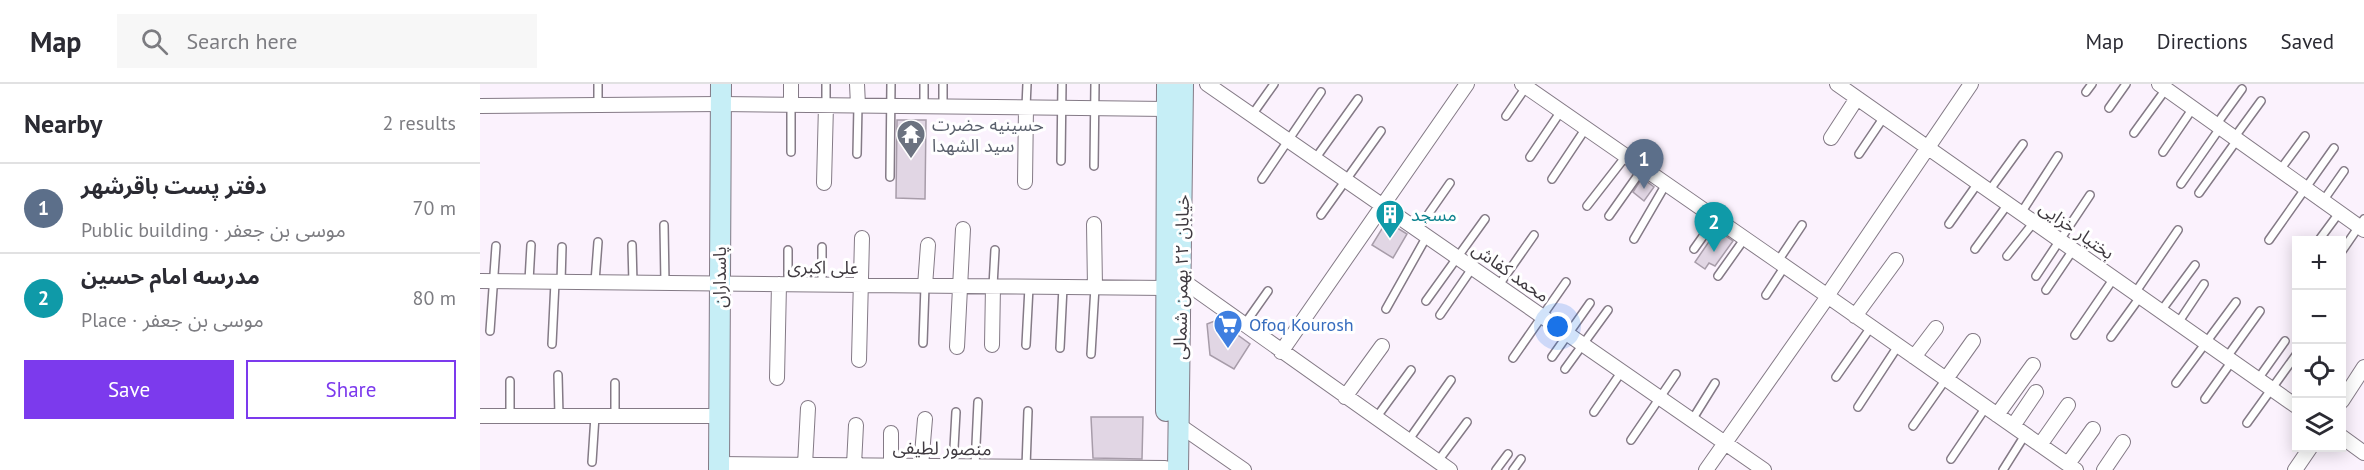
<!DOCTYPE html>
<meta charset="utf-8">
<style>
body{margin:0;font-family:"PT Sans","Noto Sans Arabic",sans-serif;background:#f7f7f7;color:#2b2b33}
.controls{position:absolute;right:18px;bottom:18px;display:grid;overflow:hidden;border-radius:0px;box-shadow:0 3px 15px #0003}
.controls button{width:54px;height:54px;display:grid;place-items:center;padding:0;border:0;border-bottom:2px solid #e1e1e2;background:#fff;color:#2b2b33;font:30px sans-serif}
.you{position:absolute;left:1078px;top:243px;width:21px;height:21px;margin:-15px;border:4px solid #fff;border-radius:50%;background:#1a73e8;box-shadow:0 0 0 9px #1a73e833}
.badge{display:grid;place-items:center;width:39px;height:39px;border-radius:50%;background:#7c3aed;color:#fff;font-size:20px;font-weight:700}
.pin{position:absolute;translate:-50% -50px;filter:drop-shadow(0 2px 3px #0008)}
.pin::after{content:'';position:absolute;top:32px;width:21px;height:18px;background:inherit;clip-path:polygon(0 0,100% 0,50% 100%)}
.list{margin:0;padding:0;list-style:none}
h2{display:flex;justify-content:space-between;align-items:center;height:78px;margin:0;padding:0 24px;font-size:26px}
h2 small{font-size:20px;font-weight:400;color:#7c7c81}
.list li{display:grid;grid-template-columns:39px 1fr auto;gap:18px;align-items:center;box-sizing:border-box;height:90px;padding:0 24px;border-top:2px solid #e1e1e2}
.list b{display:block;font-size:22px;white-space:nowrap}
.list p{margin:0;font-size:20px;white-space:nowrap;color:#7c7c81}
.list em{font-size:20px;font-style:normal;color:#7c7c81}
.actions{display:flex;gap:12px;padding:18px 24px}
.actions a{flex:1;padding:14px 0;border:2px solid #7c3aed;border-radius:0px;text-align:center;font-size:21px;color:#7c3aed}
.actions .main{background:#7c3aed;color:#fff}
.icon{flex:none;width:33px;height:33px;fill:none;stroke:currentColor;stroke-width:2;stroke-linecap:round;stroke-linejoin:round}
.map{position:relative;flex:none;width:1884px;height:386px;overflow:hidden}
header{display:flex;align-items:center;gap:36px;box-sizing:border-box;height:84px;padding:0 30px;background:#fff;border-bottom:2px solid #e1e1e2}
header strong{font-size:28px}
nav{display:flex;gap:33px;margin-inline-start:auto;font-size:21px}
.search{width:420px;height:54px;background:#f7f7f7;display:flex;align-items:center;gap:15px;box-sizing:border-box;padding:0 21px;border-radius:0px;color:#7c7c81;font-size:22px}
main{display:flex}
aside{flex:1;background:#fff}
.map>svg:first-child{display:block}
.building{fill:#e1d6e4;stroke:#a79ca9;stroke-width:1.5}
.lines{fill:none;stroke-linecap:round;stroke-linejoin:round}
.lane-casing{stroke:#847a86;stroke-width:10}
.street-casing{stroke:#847a86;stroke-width:16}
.secondary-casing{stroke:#847a86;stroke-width:22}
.lane{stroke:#fff;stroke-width:7}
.street{stroke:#fff;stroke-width:14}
.secondary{stroke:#c6eef6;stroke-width:20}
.labels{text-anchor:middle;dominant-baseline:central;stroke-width:6;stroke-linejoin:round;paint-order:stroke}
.worship-label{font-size:18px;fill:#5b616d;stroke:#fff;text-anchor:start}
.culture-label{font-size:18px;fill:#0d838f;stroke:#fff;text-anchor:start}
.street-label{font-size:18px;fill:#3f3a40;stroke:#fff}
.shop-label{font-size:18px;fill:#366cbe;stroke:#fff;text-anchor:start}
</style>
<header>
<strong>Map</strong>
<div class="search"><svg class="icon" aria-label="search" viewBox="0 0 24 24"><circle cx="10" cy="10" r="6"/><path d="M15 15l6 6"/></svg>Search here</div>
<nav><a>Map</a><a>Directions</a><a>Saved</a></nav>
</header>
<main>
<aside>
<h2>Nearby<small>2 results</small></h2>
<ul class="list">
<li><span class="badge" style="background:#5c6f8a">1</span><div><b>دفتر پست باقرشهر</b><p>Public building · موسی بن جعفر</p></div><em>70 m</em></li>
<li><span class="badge" style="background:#0f9aa8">2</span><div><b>مدرسه امام حسین</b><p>Place · موسی بن جعفر</p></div><em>80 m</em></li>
</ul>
<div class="actions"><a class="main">Save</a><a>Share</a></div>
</aside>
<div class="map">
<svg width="1884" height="386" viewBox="0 0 1884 386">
<rect width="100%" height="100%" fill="#fbf2fd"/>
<!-- building -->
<path class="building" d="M417 36H446L445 115 416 114Z
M1162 94 1174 103 1164 117 1153 108Z
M911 140 927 150 913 174 892 161 903 143Z
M1237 146 1253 157 1235 182 1229 179 1225 185 1215 178Z
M737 236 770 260 754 285 730 271 727 240Z
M611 333H663L662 375 613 374Z"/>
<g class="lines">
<!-- lane casing -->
<g class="lane-casing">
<path id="lane" d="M346 0V21
M444 0V22
M1606 8 1612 0
M118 21V0
M463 22V0
M546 23 547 0
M1629 24 1646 0
M772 31 794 0
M1026 32 1046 3
M1736 41 1762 5
M1654 49 1686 5
M1754 54 1781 17
M311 68V21
M1683 68 1713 24
M377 70 378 21
M1379 70 1404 33
M1050 73 1081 27
M835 75 878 15
M581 77 582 0
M614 82 615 0
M1800 86 1825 52
M410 93 411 0
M782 95 841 8
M1072 95 1106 44
M1701 100 1740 44
M1509 107 1543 60
M1719 109 1757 56
M1843 117 1864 87
M1107 122 1146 72
M1541 129 1578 72
M841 131 901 47
M1129 132 1163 84
M1469 140 1498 99
M184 141 185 199
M938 145 970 99
M1154 155 1186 100
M1789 156 1854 64
M1839 156 1859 129
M152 161 153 199
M1214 165 1236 134
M1495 165 1528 120
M1862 167 1884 135
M1527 172 1554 138
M1298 177 1322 141
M1238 192 1265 154
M1556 192 1610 111
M49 197 51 161
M81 198 82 163
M115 198 118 158
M308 200V166
M342 201V163
M1019 201 1054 151
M513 202 515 166
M1566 206 1593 166
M1655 209 1698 146
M1286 211 1305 182
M946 217 1005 135
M906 225 947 152
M1681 227 1715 181
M960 231 993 183
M1698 239 1724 200
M764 241 788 207
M10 247 16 162
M1595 251 1634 194
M1631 253 1660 213
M443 259 445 202
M72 260 75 198
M546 261 549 203
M580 264 583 203
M611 270 615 203
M1072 273 1110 219
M1747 273 1780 227
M1033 274 1086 198
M1085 285 1128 226
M78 291 79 332
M1356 293 1391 243
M1778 295 1805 257
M1696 299 1756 218
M1725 315 1752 277
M1378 323 1418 262
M1114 328 1142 287
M30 332V297
M135 332V299
M896 334 931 286
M1212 336 1235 299
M1767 339 1816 271
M1433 342 1466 295
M1151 356 1196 290
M928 357 971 296
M1471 375 1506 323
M958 377 987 338
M112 378 115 332
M473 382 476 328
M495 382 498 318
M546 383 548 327
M1016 386 1028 370
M1033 386 1041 375
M1523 386 1545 351"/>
</g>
<!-- street casing -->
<g class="street-casing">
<path id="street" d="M377 0 378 21
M727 0 1284 386
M1042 0 1342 208
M1357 0 1816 322
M1679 0 1884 146
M311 21V0
M0 22 240 20 687 25
M1351 54 1377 14
M545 98 546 23
M344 99 346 21
M614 140 615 203
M702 196 970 386
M0 197 686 204
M445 202 448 161
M1351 206 1491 0
M1353 216 1596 386
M1375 232 1416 176
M512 261 513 202
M477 263 483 145
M801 268 987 0
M1434 273 1456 244
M379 276 382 154
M297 294 299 200
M1466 295 1493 257
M865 313 902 262
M1862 317 1884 283
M1517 331 1553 281
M0 332H239
M699 341 764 386
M1533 342 1556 308
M1862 353 1884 369
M1560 361 1588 321
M239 380 685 384
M1588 380 1613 345
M325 381 328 324
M374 381 376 341
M411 382V349
M441 382 445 335
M1226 386 1344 218
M1624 386 1643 358
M1815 386 1830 364"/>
</g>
<!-- secondary casing -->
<g class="secondary-casing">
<path id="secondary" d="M686 327 687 0
M239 386 241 0
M698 386 703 0"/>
</g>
<!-- lane -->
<use href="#lane" class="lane"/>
<!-- street -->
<use href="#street" class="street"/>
<!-- secondary -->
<use href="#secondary" class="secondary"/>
</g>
<!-- icons -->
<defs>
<g id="temple-pin" transform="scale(1.5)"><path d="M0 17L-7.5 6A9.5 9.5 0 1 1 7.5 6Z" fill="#6b7280" stroke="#fff"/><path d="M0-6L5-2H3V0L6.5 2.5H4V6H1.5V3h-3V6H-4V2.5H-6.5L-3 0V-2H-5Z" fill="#fff"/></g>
<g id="building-pin" transform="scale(1.5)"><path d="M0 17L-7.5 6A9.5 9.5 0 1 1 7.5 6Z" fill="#0f9aa8" stroke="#fff"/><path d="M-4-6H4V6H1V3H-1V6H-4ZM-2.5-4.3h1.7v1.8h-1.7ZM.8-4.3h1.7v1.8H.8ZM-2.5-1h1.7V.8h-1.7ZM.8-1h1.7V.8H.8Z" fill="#fff"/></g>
<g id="supermarket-pin" transform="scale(1.5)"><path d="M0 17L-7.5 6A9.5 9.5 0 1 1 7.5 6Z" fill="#3f7fe0" stroke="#fff"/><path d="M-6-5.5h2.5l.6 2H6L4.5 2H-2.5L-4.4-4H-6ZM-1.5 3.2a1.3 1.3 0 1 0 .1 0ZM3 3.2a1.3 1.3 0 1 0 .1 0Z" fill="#fff"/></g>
</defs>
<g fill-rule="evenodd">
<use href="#temple-pin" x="431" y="50"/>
<use href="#building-pin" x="910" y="130"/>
<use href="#supermarket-pin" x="748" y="240"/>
</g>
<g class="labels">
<!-- worship labels -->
<g class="worship-label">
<text x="452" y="40">حسینیه حضرت<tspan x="452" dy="21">سید الشهدا</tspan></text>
</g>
<!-- culture labels -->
<g class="culture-label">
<text x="931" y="130">مسجد</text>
</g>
<!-- street labels -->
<g class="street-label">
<text transform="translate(1597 146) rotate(35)">بختیار خزایی</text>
<text transform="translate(343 183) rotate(1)">علی اکبری</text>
<text transform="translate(1031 188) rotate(35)">محمد کفاش</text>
<text transform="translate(239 193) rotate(-90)">پاسداران</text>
<text transform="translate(701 193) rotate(-89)">خیابان ۲۲ بهمن شمالی</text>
<text transform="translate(462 364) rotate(1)">منصور لطیفی</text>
</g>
<!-- shop labels -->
<g class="shop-label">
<text x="769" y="240">Ofoq Kourosh</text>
</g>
</g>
</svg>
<div class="controls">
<button>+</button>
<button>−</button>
<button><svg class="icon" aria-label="locate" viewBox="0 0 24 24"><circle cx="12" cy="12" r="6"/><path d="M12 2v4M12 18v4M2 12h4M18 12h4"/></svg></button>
<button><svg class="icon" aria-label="layers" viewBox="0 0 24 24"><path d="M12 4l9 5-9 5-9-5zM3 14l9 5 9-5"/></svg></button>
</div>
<div class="you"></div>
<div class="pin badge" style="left:1164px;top:105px;background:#5c6f8a">1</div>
<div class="pin badge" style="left:1234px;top:168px;background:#0f9aa8">2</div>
</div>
</main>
